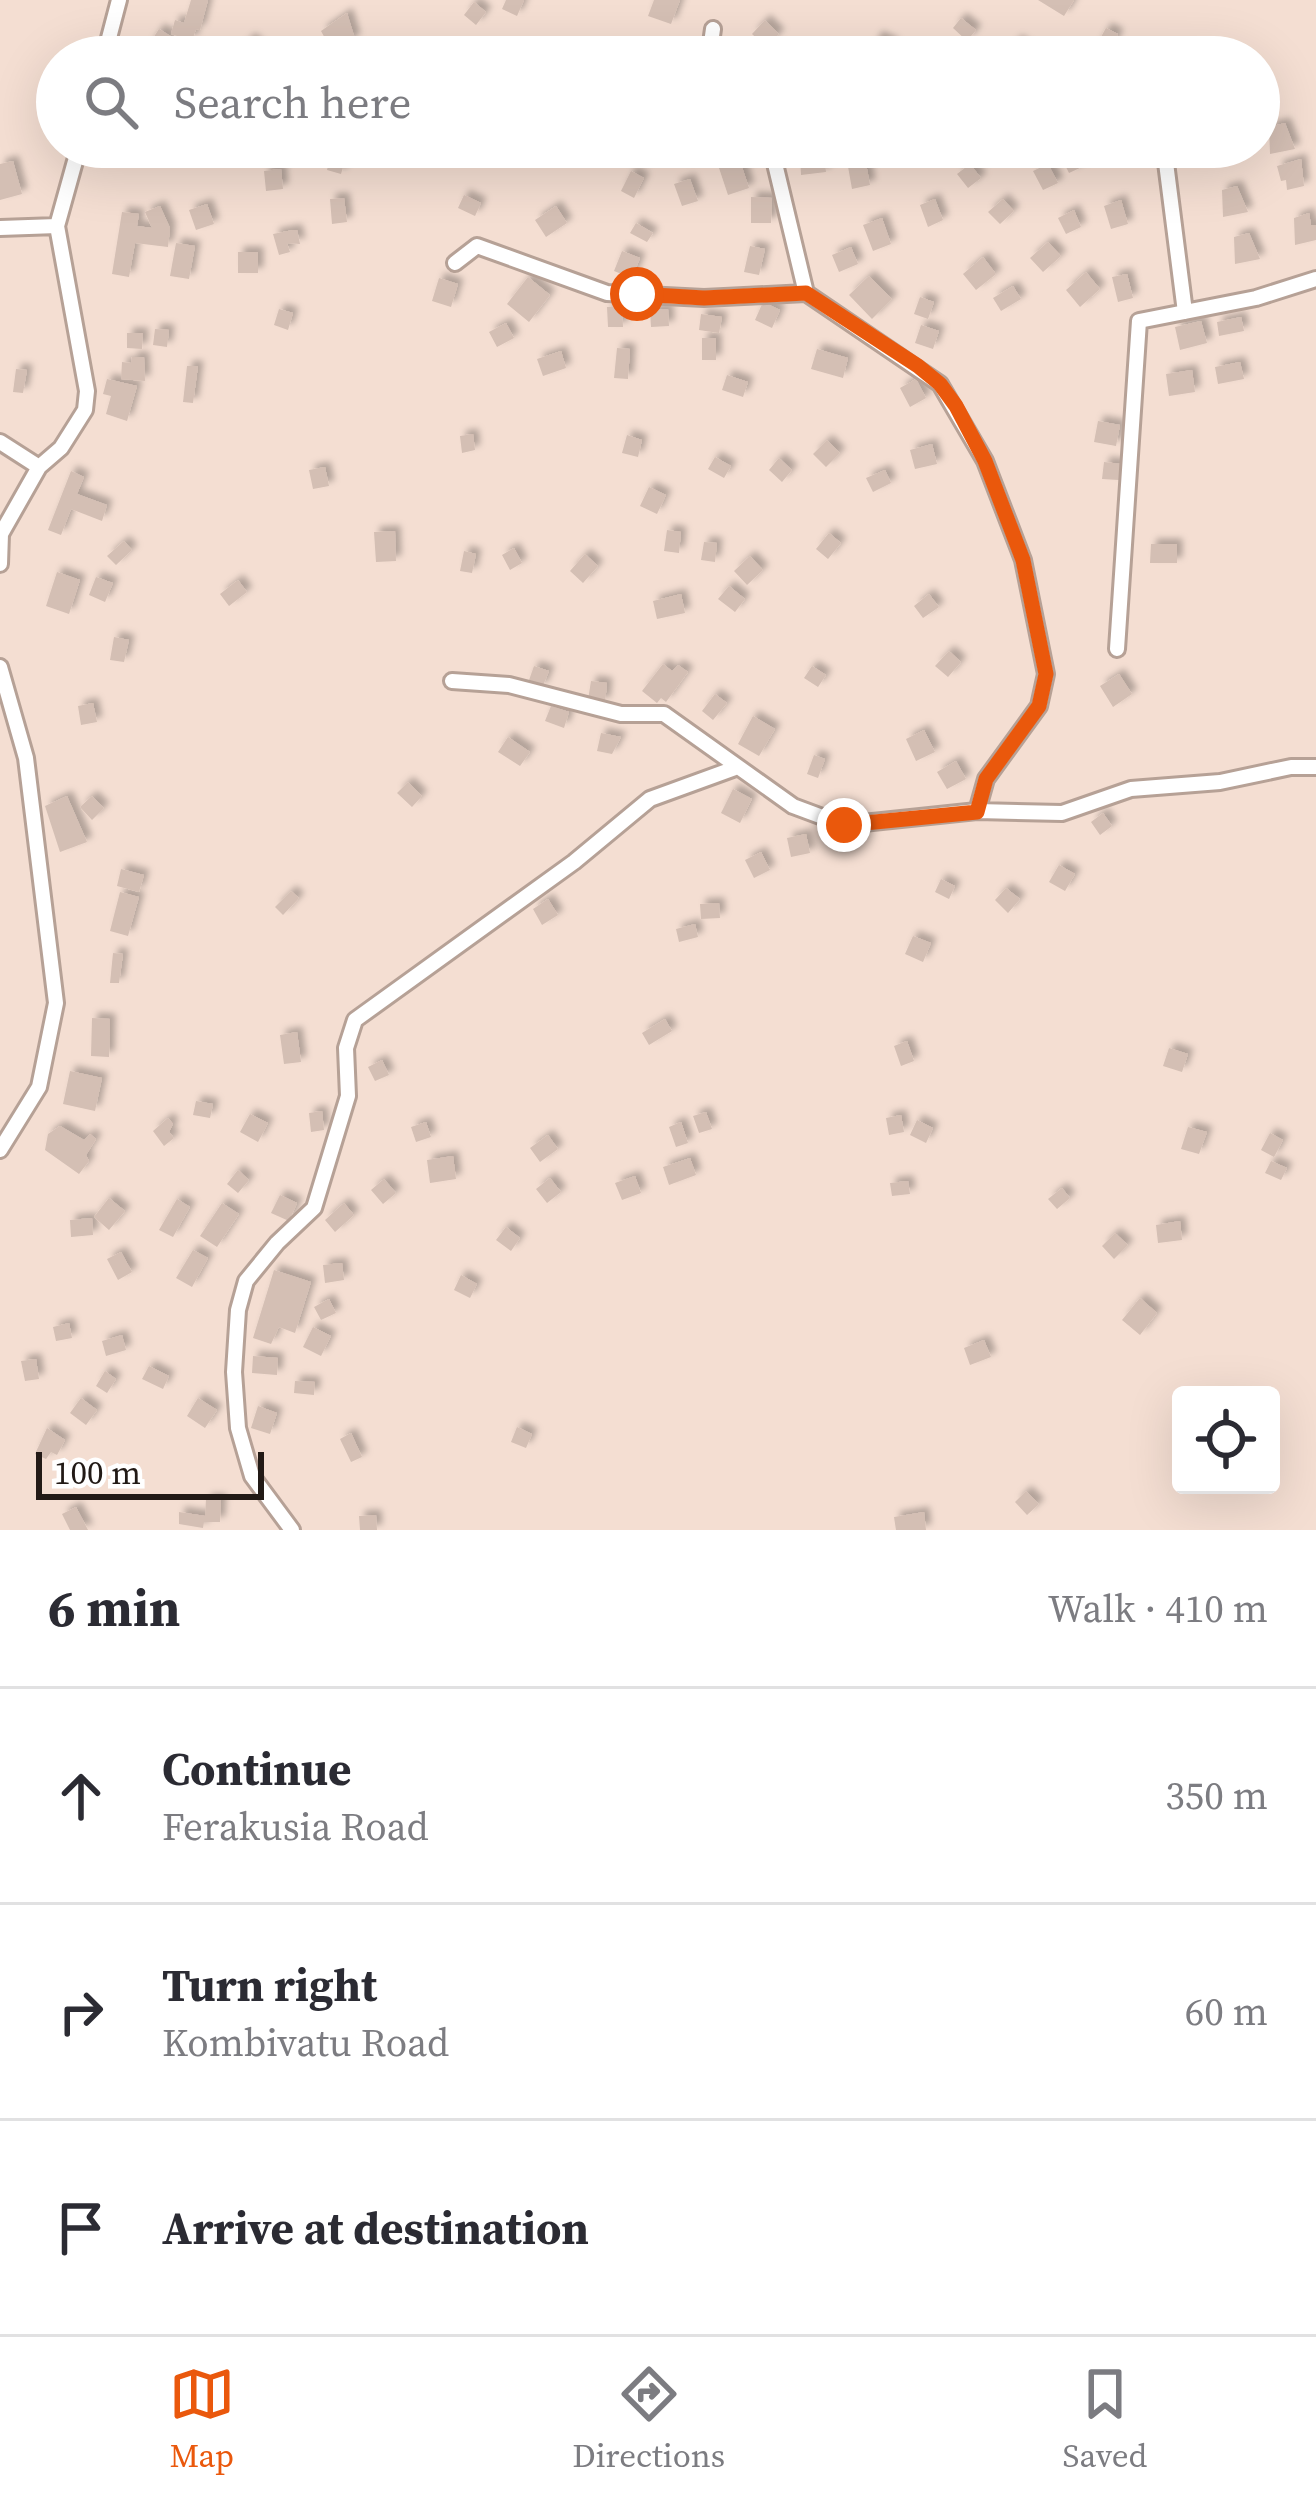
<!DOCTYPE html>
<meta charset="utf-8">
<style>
body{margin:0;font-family:"Source Serif 4",serif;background:#f7f7f7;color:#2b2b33}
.controls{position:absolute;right:36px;bottom:36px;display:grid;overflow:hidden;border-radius:12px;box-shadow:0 12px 48px #0002}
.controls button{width:108px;height:108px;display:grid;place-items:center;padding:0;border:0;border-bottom:3px solid #e1e1e2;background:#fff;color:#2b2b33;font:60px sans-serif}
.scale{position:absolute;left:36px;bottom:30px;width:228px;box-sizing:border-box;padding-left:12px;border:6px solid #221a16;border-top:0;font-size:33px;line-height:42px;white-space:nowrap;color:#221a16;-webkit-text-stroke:9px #fff;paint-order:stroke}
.stop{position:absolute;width:36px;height:36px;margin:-27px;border:9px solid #ea580c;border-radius:50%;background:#fff}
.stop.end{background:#ea580c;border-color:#fff;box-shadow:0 3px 12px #0008}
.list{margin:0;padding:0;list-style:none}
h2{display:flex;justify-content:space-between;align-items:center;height:156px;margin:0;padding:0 48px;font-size:51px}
h2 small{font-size:39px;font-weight:400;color:#7c7c81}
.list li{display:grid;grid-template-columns:78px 1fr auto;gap:36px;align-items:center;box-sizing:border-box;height:216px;padding:0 48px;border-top:3px solid #e1e1e2}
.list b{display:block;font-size:45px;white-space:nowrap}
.list p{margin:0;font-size:39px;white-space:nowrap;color:#7c7c81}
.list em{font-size:39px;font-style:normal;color:#7c7c81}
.icon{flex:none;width:66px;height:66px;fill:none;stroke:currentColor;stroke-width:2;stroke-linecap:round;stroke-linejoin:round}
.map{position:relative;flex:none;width:1316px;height:1530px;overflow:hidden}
.search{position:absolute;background:#fff;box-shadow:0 12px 48px #0002;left:36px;right:36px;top:36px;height:132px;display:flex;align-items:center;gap:30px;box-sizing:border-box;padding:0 42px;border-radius:66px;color:#7c7c81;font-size:45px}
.sheet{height:804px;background:#fff}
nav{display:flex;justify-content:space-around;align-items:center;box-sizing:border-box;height:168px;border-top:3px solid #e1e1e2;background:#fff;font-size:33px;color:#7c7c81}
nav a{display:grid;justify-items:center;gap:6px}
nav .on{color:#ea580c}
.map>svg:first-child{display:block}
.building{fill:#d4bfb4;filter:url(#shadow)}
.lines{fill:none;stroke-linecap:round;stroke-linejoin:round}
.street-casing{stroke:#b6a196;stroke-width:20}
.street{stroke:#fff;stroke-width:14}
.route{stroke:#ea580c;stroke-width:15}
</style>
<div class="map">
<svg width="1316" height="1530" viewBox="0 0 1316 1530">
<defs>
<filter id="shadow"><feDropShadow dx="5.5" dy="-5.5" stdDeviation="3" flood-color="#0004"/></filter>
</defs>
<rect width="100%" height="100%" fill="#f4ded2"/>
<!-- building -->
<path class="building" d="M191 0H208L200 30 196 29 192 41 171 34 175 20 184 23Z
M506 0H524L517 16 502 9Z
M654 0H680L671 24 648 16Z
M1038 0H1074L1064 16Z
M474 2 486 12 476 25 464 15Z
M347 13 355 39 333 53 321 31Z
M961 18 976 30 967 41 953 28Z
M765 20 779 34 766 47 752 34Z
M1106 28 1118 34 1109 53 1096 46Z
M159 29 172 37 161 54 148 46Z
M877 36 894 44 888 57 869 52Z
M250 38 265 52 260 57H233Z
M1017 40 1030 51 1025 57H1003Z
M1285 123 1295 149 1270 154 1269 127Z
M333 147 348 150 341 174 327 170Z
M1001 147H1027L1029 151 1009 162Z
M1126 147H1144L1145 165 1128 166Z
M824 152 826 172 801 175 800 155Z
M1077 153 1084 166 1069 173 1063 161Z
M739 158 749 188 728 195 718 165Z
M865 158 870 185 852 189 847 161Z
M1301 159 1304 186 1287 190 1286 180 1281 181 1277 166Z
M13 161 22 194 0 200V164Z
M970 164 981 178 968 188 957 174Z
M1048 164 1058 183 1043 190 1033 171Z
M281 169 283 189 266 191 264 171Z
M631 171 644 178 634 198 621 191Z
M690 179 698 201 682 206 674 184Z
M1237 186 1248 212 1223 217 1222 190Z
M464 195 481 203 475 216 458 208Z
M751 197 772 198 771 223H751Z
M344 198 347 222 332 224 330 199Z
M935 199 943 220 928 227 920 205Z
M1003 199 1014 211 1000 224 988 212Z
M1121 200 1128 224 1111 229 1104 206Z
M207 204 214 224 196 230 189 210Z
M160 206 170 228 168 247 135 243 129 277 112 274 122 212 139 214 137 226 152 228 145 212Z
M556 206 567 223 546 237 535 220Z
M1074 210 1081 227 1066 234 1058 218Z
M1309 213 1311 225H1316V240L1295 245 1294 218Z
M882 218 891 244 873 251 863 225Z
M636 223 653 233 647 242 630 233Z
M293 230H297L300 244 287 243 290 252 279 255 273 234Z
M1249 233 1260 259 1235 264 1234 237Z
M1048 242 1061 256 1043 272 1030 258Z
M176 243 195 246 189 279 170 276Z
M750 246 765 249 759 275 744 272Z
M851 247 858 264 839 272 832 255Z
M622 251 640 258 632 278 614 271Z
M238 252H258V273H238Z
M983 257 996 274 976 290 963 274Z
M1086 272 1100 289 1080 307 1066 290Z
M1127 274 1133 298 1118 302 1112 277Z
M869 276 892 299 872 319 849 295Z
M528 277 550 295 529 322 507 304Z
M439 278 458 284 451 307 432 301Z
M1013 286 1021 299 1001 311 993 298Z
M920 297 934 302 928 319 914 314Z
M763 302 780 310 772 328 755 320Z
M607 307H622L623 327H608Z
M279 309 293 313 288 330 274 325Z
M668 309 669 326 651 327 650 310Z
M701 314 722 317 719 333 699 330Z
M1241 317 1244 331 1219 336 1217 322Z
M1201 321 1207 343 1180 350 1175 327Z
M506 323 514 338 497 347 489 332Z
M921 325 939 331 933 349 915 343Z
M155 329 169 330 167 347 153 345Z
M127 333H143L142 349 127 348Z
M702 338H716V360H702Z
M617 348 630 349 628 379 614 378Z
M817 349 848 358 843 378 811 369Z
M561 351 566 368 543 376 537 359Z
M132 357H144L145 381 121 379 122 362 131 363Z
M1240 362 1244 379 1218 384 1215 367Z
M187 366H198L193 403 183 402Z
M16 369 27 370 23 393 13 392Z
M1192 370 1195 392 1169 396 1166 374Z
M727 375 748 382 743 397 722 390Z
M107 379 137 386 127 421 106 414 111 396 103 394Z
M916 379 926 398 910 407 900 388Z
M1098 421 1120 425 1116 446 1094 442Z
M473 434 475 450 462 453 460 436Z
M627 435 642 440 638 457 622 453Z
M827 440 840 453 826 467 813 454Z
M932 444 937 464 915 469 910 450Z
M715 457 731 466 724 478 708 469Z
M779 458 792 470 782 482 769 470Z
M1104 462 1121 464 1119 480 1102 479Z
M325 467 329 486 313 489 309 470Z
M885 470 891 483 873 492 866 478Z
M71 471 84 477 77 494 107 505 102 521 71 509 61 535 48 530Z
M649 487 666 495 657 514 640 506Z
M667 530 681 532 679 553 664 551Z
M395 531 396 561 376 562 374 532Z
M829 533 841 543 828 559 816 549Z
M124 541 132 550 116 565 107 556Z
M704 542 717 543 715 562 701 560Z
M1151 544H1177V563H1150Z
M514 548 522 563 510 570 502 555Z
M464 551 476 554 472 573 460 571Z
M585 554 598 566 583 583 570 571Z
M750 556 763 570 747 585 734 571Z
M57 572 80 580 69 614 46 606Z
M96 577 113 583 105 602 89 595Z
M238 580 247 592 229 606 220 594Z
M729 586 745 599 735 612 718 599Z
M681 594 685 613 657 619 653 601Z
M929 594 939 607 923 618 914 606Z
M114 637 129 640 124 662 110 660Z
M949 651 961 662 948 677 935 666Z
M663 664 672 671 678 665 688 672 666 702 661 698 657 703 642 691Z
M534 666 549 671 542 688 528 683Z
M812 666 826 675 818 687 804 678Z
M1119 674 1132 694 1113 707 1100 686Z
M591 681 607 683 605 703 588 700Z
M715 694 727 703 713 720 702 711Z
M93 703 97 722 81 725 78 706Z
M551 706 569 712 564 728 545 721Z
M753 716 775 729 759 756 738 744Z
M924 730 935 752 916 761 906 739Z
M601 733 621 737 612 754 597 751Z
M508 737 530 752 520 766 498 752Z
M814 755 825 759 818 778 807 774Z
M956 761 966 779 947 789 937 772Z
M408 782 422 796 412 807 397 793Z
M733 789 752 799 740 823 721 813Z
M67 796 87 842 60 852 45 806Z
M92 796 104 808 92 820 80 807Z
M1103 813 1112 826 1100 835 1091 822Z
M806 834 810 853 791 857 787 838Z
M761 852 770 870 754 878 745 860Z
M1059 865 1075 874 1065 891 1049 882Z
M121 869 144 875 139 892 117 886Z
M941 879 955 886 949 899 935 892Z
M1006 888 1020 899 1008 913 995 900Z
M291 891 299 898 283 915 275 907Z
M120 892 139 897 128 936 110 931Z
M548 899 558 915 542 925 533 909Z
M719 903 720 918 701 919 700 904Z
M695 924 698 937 679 942 676 929Z
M913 936 931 943 923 962 905 954Z
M113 953 123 954 119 983H110Z
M92 1018 110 1019 109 1057 91 1056Z
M665 1019 672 1031 649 1045 642 1033Z
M297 1032 301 1062 284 1064 280 1035Z
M907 1041 914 1061 901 1066 894 1046Z
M1169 1048 1188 1054 1182 1072 1163 1066Z
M382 1060 389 1075 375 1081 368 1067Z
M70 1071 102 1078 95 1111 63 1104Z
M196 1101 213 1104 210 1118 193 1115Z
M322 1111 324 1130 311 1132 309 1113Z
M706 1112 712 1129 699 1133 693 1116Z
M250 1114 268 1123 258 1142 240 1132Z
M901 1115 904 1132 889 1135 886 1118Z
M168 1118 173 1124 169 1132 174 1138 164 1146 153 1131Z
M917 1120 933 1128 926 1143 910 1135Z
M426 1122 431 1137 416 1142 411 1127Z
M681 1122 688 1143 676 1147 669 1127Z
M60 1126 84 1140 90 1134 96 1139 86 1155 89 1161 79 1174 45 1150 48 1134Z
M1188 1127 1207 1132 1199 1154 1181 1149Z
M1270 1133 1283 1140 1274 1157 1261 1150Z
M548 1135 558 1149 540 1162 530 1148Z
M453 1156 456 1179 430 1183 427 1160Z
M690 1158 696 1175 669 1185 663 1167Z
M1271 1161 1287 1168 1281 1180 1265 1173Z
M238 1170 249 1180 238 1193 227 1184Z
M635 1176 641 1193 622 1200 615 1183Z
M550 1178 561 1192 547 1203 536 1189Z
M384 1179 396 1193 383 1204 371 1190Z
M908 1181 910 1194 892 1196 890 1183Z
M1062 1188 1070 1198 1057 1209 1048 1199Z
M280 1195 297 1203 289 1221 271 1213Z
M109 1198 125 1211 109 1230 94 1217Z
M177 1199 190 1207 173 1237 159 1230Z
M222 1203 239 1214 217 1247 200 1236Z
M344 1203 354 1215 335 1232 325 1220Z
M92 1218 93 1235 71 1237 70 1220Z
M1180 1221 1182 1240 1158 1243 1156 1225Z
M506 1227 520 1238 511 1251 496 1240Z
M1115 1233 1128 1245 1114 1259 1102 1246Z
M193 1250 208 1258 192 1287 176 1278Z
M121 1252 132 1272 118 1280 107 1259Z
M342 1263 344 1280 325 1283 323 1265Z
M274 1270 311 1282 295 1333 279 1327 271 1344 253 1338Z
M461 1275 477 1284 470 1298 454 1290Z
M1140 1298 1157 1313 1140 1335 1122 1320Z
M329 1299 336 1313 321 1320 314 1307Z
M69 1323 72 1338 56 1341 53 1327Z
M313 1327 331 1336 321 1356 303 1347Z
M122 1335 126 1350 106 1356 102 1341Z
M984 1340 991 1357 970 1365 964 1348Z
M253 1356 278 1358 277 1375 252 1373Z
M36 1359 39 1379 25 1381 21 1361Z
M149 1366 169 1376 163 1389 142 1379Z
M105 1371 116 1379 107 1393 96 1386Z
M295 1381 315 1382 314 1395 294 1393Z
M81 1398 97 1410 86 1425 70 1413Z
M198 1398 217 1410 205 1428 187 1416Z
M258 1406 277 1413 270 1434 251 1428Z
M517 1427 532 1434 526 1448 511 1442Z
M47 1428 65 1440 57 1455 51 1452 46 1459 35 1454Z
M351 1433 362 1457 351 1462 340 1439Z
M1026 1491 1039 1504 1027 1515 1015 1502Z
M206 1499H221L220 1522H204L203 1528 179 1524V1512L205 1516Z
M76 1507 88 1530H70L62 1514Z
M924 1512 926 1530H896L894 1517Z
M376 1515 377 1530H360L359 1516Z"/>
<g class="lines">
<!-- street casing -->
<g class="street-casing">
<path id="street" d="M104 57 119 0
M709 57 713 29
M771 147 806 293
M1164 147 1185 312
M0 228 57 226
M455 263 477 246 607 293 704 298 806 293 940 384 985 461 1023 560 1046 674 1039 706 986 779 977 811
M0 442 39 467
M0 564 1 534 39 467 61 448 85 410 87 391 57 226 79 147
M1117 649 1139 321 1256 298 1316 279
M0 667 26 758 56 1003 39 1087 0 1150
M452 681 509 685 621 714H664L793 806 844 825 977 811 1062 813 1131 789 1220 782 1291 767H1316
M292 1530 252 1476 238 1428 234 1372 238 1310 246 1281 277 1243 314 1208 348 1096 346 1048 355 1020 574 862 650 799 738 767"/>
</g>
<!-- street -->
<use href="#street" class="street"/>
</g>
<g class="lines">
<!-- route -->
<path class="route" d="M637 294 704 298 806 293 918 366 940 384 956 406 985 461 1023 560 1046 674 1039 706 986 779 977 812 844 825"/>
</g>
</svg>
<div class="controls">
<button><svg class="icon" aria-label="locate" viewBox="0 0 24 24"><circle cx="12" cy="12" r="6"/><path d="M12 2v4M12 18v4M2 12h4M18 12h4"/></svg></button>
</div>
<div class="scale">100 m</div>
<div class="stop" style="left:637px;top:294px"></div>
<div class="stop end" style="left:844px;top:825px"></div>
<div class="search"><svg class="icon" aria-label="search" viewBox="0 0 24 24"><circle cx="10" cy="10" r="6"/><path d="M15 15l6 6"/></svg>Search here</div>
</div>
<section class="sheet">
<h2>6 min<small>Walk · 410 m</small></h2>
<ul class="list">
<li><svg class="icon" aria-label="ahead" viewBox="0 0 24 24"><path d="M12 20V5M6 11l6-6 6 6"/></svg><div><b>Continue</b><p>Ferakusia Road</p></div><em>350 m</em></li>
<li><svg class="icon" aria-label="right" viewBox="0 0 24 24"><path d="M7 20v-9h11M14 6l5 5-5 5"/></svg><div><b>Turn right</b><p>Kombivatu Road</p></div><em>60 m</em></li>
<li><svg class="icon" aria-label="arrive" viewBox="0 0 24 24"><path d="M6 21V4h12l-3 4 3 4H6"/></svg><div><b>Arrive at destination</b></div></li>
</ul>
</section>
<nav>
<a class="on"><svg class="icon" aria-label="map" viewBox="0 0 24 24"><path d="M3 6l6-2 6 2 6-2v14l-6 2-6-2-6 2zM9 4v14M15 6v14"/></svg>Map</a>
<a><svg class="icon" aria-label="directions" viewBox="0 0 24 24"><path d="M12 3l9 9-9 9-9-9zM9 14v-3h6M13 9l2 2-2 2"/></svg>Directions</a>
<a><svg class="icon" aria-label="saved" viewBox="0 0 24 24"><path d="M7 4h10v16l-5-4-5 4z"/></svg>Saved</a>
</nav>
